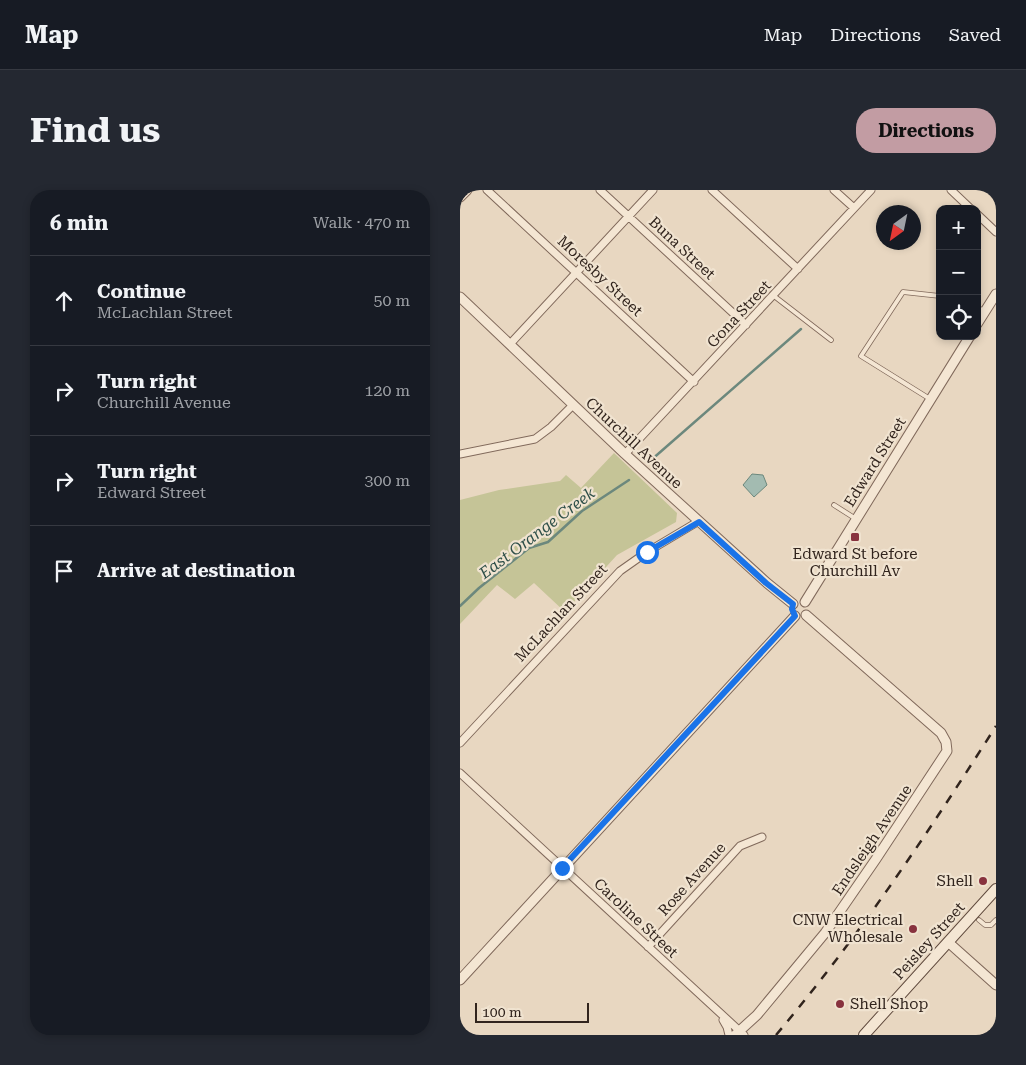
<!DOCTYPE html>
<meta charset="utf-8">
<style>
body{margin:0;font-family:"Roboto Serif",serif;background:#242831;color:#f1f3f6}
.controls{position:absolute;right:15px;top:15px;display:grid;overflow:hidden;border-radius:10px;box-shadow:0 2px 8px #0003}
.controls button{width:45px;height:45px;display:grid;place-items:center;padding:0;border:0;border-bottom:1px solid #363941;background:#171b24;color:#f1f3f6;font:25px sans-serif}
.compass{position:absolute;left:416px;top:15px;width:45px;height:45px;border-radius:50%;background:#171b24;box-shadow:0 2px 8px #0003;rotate:213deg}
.scale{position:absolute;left:15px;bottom:12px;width:114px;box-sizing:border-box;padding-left:5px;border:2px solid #31241d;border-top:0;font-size:14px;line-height:18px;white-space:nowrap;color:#31241d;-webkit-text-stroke:4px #f0e3d0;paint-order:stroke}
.stop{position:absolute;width:15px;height:15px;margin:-11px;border:4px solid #1a73e8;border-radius:50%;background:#fff}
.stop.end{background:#1a73e8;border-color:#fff;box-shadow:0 1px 5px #0008}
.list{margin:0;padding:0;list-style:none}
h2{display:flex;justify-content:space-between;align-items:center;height:65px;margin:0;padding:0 20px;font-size:21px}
h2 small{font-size:16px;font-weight:400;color:#9ea1a6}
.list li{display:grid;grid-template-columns:32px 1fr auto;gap:15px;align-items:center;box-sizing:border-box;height:90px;padding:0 20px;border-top:1px solid #363941}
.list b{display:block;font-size:19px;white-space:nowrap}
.list p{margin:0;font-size:16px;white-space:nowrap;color:#9ea1a6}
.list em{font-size:16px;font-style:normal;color:#9ea1a6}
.icon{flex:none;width:28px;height:28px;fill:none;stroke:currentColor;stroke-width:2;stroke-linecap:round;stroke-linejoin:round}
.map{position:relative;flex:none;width:536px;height:845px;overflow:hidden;border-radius:20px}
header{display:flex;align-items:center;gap:30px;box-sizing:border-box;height:70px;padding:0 25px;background:#171b24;border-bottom:1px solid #363941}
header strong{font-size:24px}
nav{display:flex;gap:28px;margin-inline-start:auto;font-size:18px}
.intro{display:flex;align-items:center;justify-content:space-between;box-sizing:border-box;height:120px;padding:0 30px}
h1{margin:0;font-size:35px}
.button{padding:12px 22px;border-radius:20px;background:#c29ca3;color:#111;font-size:18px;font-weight:700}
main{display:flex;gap:30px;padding:0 30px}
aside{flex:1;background:#171b24;border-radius:20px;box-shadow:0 2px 8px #0003}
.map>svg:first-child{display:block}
.green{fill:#c5c497}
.water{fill:#a3bbb1;stroke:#6c887d}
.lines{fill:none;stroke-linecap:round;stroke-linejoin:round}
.stream{stroke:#6c887d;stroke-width:2.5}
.service-casing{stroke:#80695b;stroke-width:5.5}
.minor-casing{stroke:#80695b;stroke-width:9}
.tertiary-casing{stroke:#80695b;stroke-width:11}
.secondary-casing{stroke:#614b3e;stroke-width:12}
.service{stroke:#f4e6d3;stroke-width:4}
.minor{stroke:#f4e6d3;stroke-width:7}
.tertiary{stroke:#f4e6d3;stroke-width:9}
.secondary{stroke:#f4e6d3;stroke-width:10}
.rail{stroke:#31241d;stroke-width:2.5;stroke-dasharray:9 9;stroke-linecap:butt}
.route{stroke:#1a73e8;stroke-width:6}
.poi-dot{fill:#88323e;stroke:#f0e3d0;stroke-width:2}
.labels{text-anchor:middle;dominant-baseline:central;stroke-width:4.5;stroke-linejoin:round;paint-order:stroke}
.street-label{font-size:15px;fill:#31241d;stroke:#f0e3d0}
.poi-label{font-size:15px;fill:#31241d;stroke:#f0e3d0;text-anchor:end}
.water-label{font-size:16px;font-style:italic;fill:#2e4f49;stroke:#f0e3d0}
</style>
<header>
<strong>Map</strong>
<nav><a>Map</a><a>Directions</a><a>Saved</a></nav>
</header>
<div class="intro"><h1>Find us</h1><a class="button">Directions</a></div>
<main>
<aside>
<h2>6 min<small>Walk · 470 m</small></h2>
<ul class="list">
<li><svg class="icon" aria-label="ahead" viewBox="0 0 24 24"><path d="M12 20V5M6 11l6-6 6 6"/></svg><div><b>Continue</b><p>McLachlan Street</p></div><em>50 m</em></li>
<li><svg class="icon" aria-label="right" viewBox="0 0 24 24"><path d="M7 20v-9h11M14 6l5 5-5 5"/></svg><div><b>Turn right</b><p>Churchill Avenue</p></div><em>120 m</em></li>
<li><svg class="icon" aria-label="right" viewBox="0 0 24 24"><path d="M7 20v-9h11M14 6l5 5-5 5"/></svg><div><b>Turn right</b><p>Edward Street</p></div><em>300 m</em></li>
<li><svg class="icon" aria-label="arrive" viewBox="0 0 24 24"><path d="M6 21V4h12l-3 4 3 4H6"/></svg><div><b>Arrive at destination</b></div></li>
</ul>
</aside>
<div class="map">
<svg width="536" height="845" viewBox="0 0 536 845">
<rect width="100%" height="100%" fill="#e8d7c1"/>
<!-- green -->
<path class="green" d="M154 263 217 323 216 332 157 365 105 422 74 393 55 409 37 395 0 434V310L39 300 100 291 106 285 121 298Z"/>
<!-- water -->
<path class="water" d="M292 284 303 285 307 295 294 307 283 295Z"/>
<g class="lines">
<!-- stream -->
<path class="stream" d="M190 271 341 139
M0 416 19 398 69 358 88 352 122 321 169 290"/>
<!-- service casing -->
<g class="service-casing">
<path id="service" d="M314 106 371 150
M517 117 525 122
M470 209 401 166 443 102 480 106
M374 315 396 329
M519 730 525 735H531L536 730"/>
</g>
<!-- minor casing -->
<g class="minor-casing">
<path id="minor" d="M27 0 234 192
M140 0 286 135
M252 0 338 79
M374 0 394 18
M491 0 511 19
M517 24 536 42
M50 154 193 0
M0 264 75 249 91 237 113 215
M165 264 411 0
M0 553 160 381 187 362 239 331
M0 583 284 845
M188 757 280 656 302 647
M263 830 267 837 269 845"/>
</g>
<!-- tertiary casing -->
<g class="tertiary-casing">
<path id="tertiary" d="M0 7 7 0
M0 107 165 264 307 393 333 414
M517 134 536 104
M345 412 510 146
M488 752 536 795
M0 790 335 426
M275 845 297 825 365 743 416 669 487 561 486 552 481 543 346 425"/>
</g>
<!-- secondary casing -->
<g class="secondary-casing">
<path id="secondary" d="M404 845 536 699"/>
</g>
<!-- service -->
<use href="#service" class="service"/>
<!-- minor -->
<use href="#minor" class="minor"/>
<!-- tertiary -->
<use href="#tertiary" class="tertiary"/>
<!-- secondary -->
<use href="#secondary" class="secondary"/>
<!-- rail -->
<path class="rail" d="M316 845C398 748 468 643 536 536"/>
</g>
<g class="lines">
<!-- route -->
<path class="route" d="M102 678 335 426 332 419 333 414 306 393 239 332 187 362"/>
</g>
<!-- markers -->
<g class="poi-dot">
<rect x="390" y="342" width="10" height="10" rx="2.5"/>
<circle cx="523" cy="691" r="5"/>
<circle cx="453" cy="739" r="5"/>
<circle cx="380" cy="814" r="5"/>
</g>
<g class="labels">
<!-- street labels -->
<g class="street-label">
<text transform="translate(222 58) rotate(43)">Buna Street</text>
<text transform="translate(140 86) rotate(43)">Moresby Street</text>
<text transform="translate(279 124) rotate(-47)">Gona Street</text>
<text transform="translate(174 253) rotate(43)">Churchill Avenue</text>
<text transform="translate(415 272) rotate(-58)">Edward Street</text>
<text transform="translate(101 423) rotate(-47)">McLachlan Street</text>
<text transform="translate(412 650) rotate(-56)">Endsleigh Avenue</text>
<text transform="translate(232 689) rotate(-48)">Rose Avenue</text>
<text transform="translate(176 728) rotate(43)">Caroline Street</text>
<text transform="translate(469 751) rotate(-48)">Peisley Street</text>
</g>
<!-- poi labels -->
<g class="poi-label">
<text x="395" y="364" text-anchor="middle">Edward St before<tspan x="395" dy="17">Churchill Av</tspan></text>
<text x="513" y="691">Shell</text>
<text x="443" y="730">CNW Electrical<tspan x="443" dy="17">Wholesale</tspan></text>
<text x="390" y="814" text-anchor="start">Shell Shop</text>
</g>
<!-- water labels -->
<g class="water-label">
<text transform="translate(77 343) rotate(-37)">East Orange Creek</text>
</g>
</g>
</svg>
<div class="controls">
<button>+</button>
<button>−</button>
<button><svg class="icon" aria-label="locate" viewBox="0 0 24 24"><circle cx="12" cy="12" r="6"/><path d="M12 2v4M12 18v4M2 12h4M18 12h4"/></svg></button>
</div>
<svg class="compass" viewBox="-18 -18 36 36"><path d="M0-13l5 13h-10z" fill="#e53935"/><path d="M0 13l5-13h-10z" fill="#9ea1a6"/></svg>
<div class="scale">100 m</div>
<div class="stop" style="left:187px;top:362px"></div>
<div class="stop end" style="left:102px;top:678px"></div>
</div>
</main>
